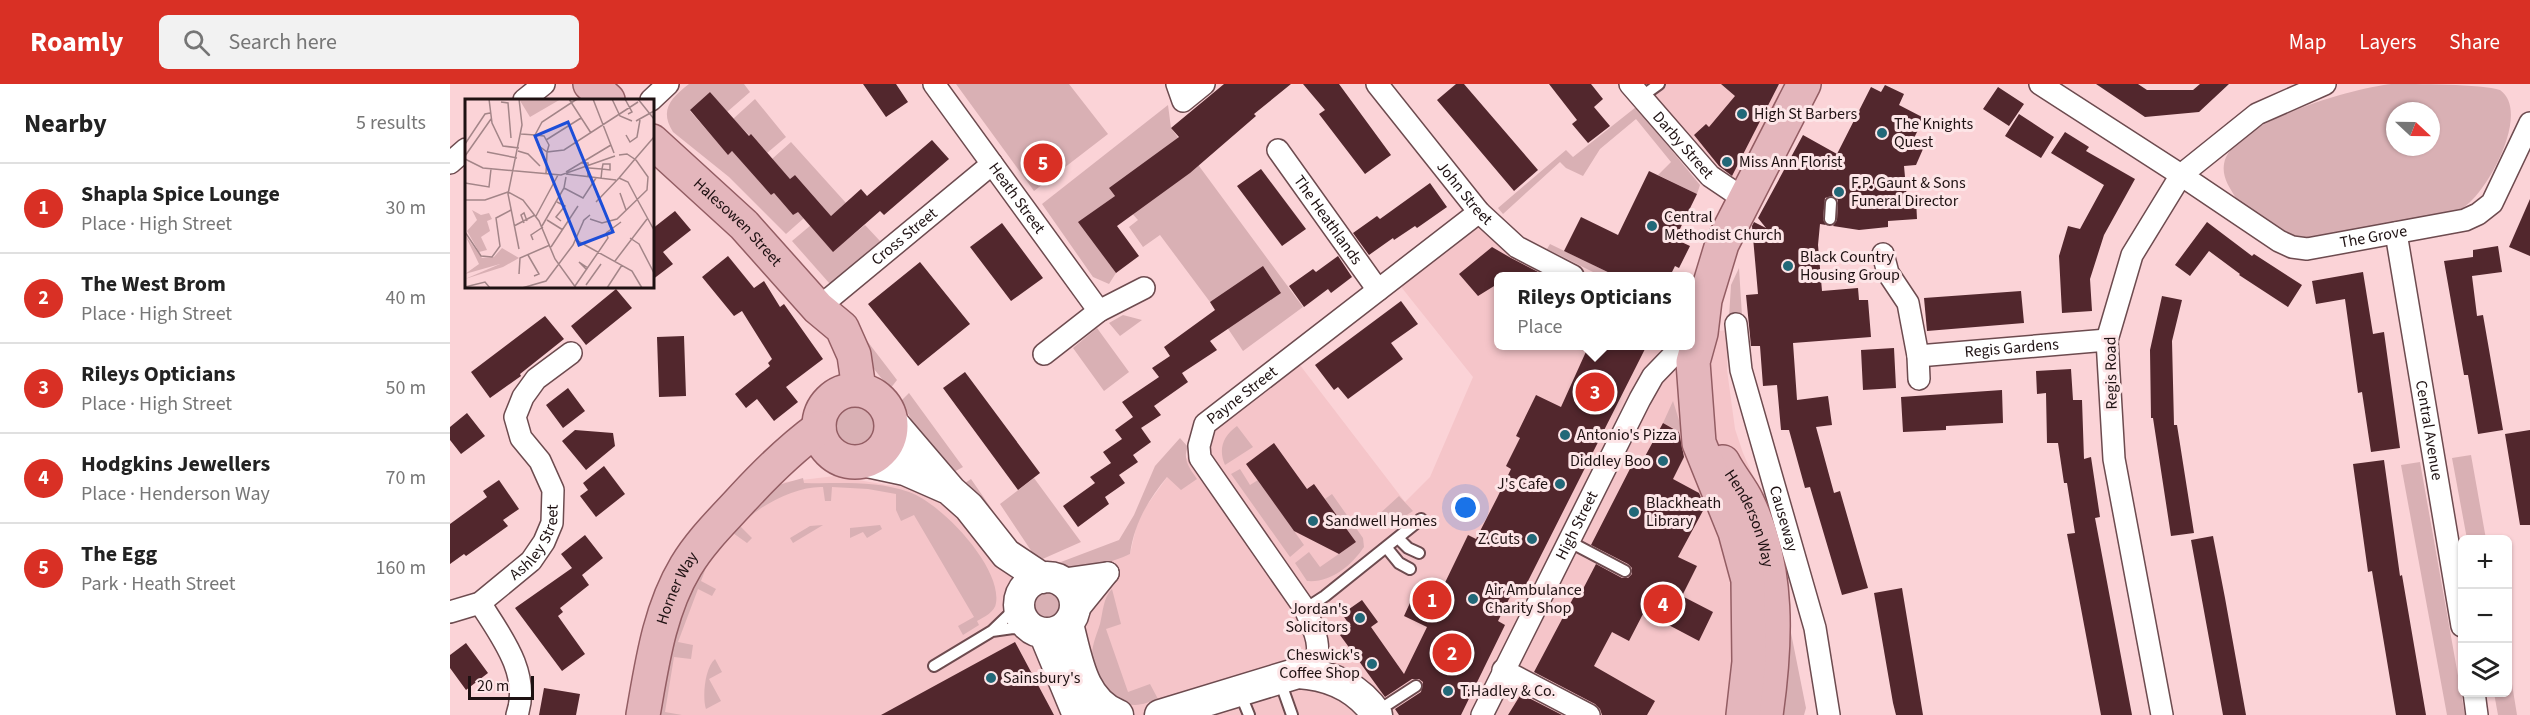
<!DOCTYPE html>
<meta charset="utf-8">
<style>
body{margin:0;font-family:"Source Sans 3",sans-serif;background:#f2f2f2;color:#222}
.controls{position:absolute;right:18px;bottom:18px;display:grid;overflow:hidden;border-radius:9px;box-shadow:0 2px 4px #0004}
.controls button{width:54px;height:54px;display:grid;place-items:center;padding:0;border:0;border-bottom:2px solid #e0e0e0;background:#fff;color:#222;font:30px sans-serif}
.compass{position:absolute;left:1936px;top:18px;width:54px;height:54px;border-radius:50%;background:#fff;box-shadow:0 2px 4px #0004;rotate:112deg}
.scale{position:absolute;left:18px;bottom:15px;width:66px;box-sizing:border-box;padding-left:6px;border:3px solid #1e1112;border-top:0;font-size:16px;line-height:21px;white-space:nowrap;color:#1e1112;-webkit-text-stroke:4px #fde5e7;paint-order:stroke}
.you{position:absolute;left:1016px;top:424px;width:21px;height:21px;margin:-15px;border:4px solid #fff;border-radius:50%;background:#1a73e8;box-shadow:0 0 0 9px #1a73e833}
.badge{display:grid;place-items:center;width:39px;height:39px;border-radius:50%;background:#d93025;color:#fff;font-size:20px;font-weight:700}
.pin{position:absolute;translate:-50% -50%;border:3px solid #fff;box-shadow:0 2px 6px #0006}
.popup{position:absolute;left:1044px;top:188px;width:201px;height:78px;box-sizing:border-box;display:grid;place-content:center;border-radius:9px;background:#fff;filter:drop-shadow(0 2px 4px #0005);font-size:20px;white-space:nowrap;color:#767676}
.popup b{font-size:22px;color:#222}
.popup::after{content:'';position:absolute;left:50%;top:100%;margin-left:-12px;border:12px solid transparent;border-top-color:#fff}
.list{margin:0;padding:0;list-style:none}
h2{display:flex;justify-content:space-between;align-items:center;height:78px;margin:0;padding:0 24px;font-size:26px}
h2 small{font-size:20px;font-weight:400;color:#767676}
.list li{display:grid;grid-template-columns:39px 1fr auto;gap:18px;align-items:center;box-sizing:border-box;height:90px;padding:0 24px;border-top:2px solid #e0e0e0}
.list b{display:block;font-size:22px;white-space:nowrap}
.list p{margin:0;font-size:20px;white-space:nowrap;color:#767676}
.list em{font-size:20px;font-style:normal;color:#767676}
.icon{flex:none;width:33px;height:33px;fill:none;stroke:currentColor;stroke-width:2;stroke-linecap:round;stroke-linejoin:round}
.map{position:relative;flex:none;width:2080px;height:631px;overflow:hidden}
header{display:flex;align-items:center;gap:36px;box-sizing:border-box;height:84px;padding:0 30px;background:#d93025;color:#fff}
header strong{font-size:28px}
nav{display:flex;gap:33px;margin-inline-start:auto;font-size:21px}
.search{width:420px;height:54px;background:#f2f2f2;display:flex;align-items:center;gap:15px;box-sizing:border-box;padding:0 21px;border-radius:9px;color:#767676;font-size:22px}
main{display:flex}
aside{flex:1;background:#fff}
.map>svg:first-child{display:block}
.built{fill:#f5c5c9}
.green{fill:#d9b0b4;fill-rule:evenodd}
.building{fill:#52272d}
.lines{fill:none;stroke-linecap:round;stroke-linejoin:round}
.lane-casing{stroke:#6d4b4f;stroke-width:14}
.street-casing{stroke:#6d4b4f;stroke-width:24}
.secondary-casing{stroke:#6d4b4f;stroke-width:33}
.primary-casing{stroke:#935d63;stroke-width:36}
.lane{stroke:#fff;stroke-width:10}
.street{stroke:#fff;stroke-width:21}
.secondary{stroke:#fff;stroke-width:30}
.primary{stroke:#e4b6bc;stroke-width:33}
.poi-dot{fill:#226878;stroke:#fde5e7;stroke-width:2}
.labels{text-anchor:middle;dominant-baseline:central;stroke-width:6;stroke-linejoin:round;paint-order:stroke}
.poi-label{font-size:16px;fill:#1e1112;stroke:#fde5e7;text-anchor:start}
.street-label{font-size:16px;fill:#1e1112;stroke:#fde5e7}
.inset-road{fill:none;stroke:#a38588;stroke-width:1.5}
.view{fill:#1d4ed8;fill-opacity:0.15;stroke:#1d4ed8;stroke-width:3}
.inset-edge{fill:none;stroke:#1e1112;stroke-width:3}
</style>
<header>
<strong>Roamly</strong>
<div class="search"><svg class="icon" aria-label="search" viewBox="0 0 24 24"><circle cx="10" cy="10" r="6"/><path d="M15 15l6 6"/></svg>Search here</div>
<nav><a>Map</a><a>Layers</a><a>Share</a></nav>
</header>
<main>
<aside>
<h2>Nearby<small>5 results</small></h2>
<ul class="list">
<li><span class="badge">1</span><div><b>Shapla Spice Lounge</b><p>Place · High Street</p></div><em>30 m</em></li>
<li><span class="badge">2</span><div><b>The West Brom</b><p>Place · High Street</p></div><em>40 m</em></li>
<li><span class="badge">3</span><div><b>Rileys Opticians</b><p>Place · High Street</p></div><em>50 m</em></li>
<li><span class="badge">4</span><div><b>Hodgkins Jewellers</b><p>Place · Henderson Way</p></div><em>70 m</em></li>
<li><span class="badge">5</span><div><b>The Egg</b><p>Park · Heath Street</p></div><em>160 m</em></li>
</ul>
</aside>
<div class="map">
<svg width="2080" height="631" viewBox="0 0 2080 631">
<rect width="100%" height="100%" fill="#fbd3d7"/>
<!-- built -->
<path class="built" d="M1202 0H1354L1294 115 1194 17Z
M1029 128 1123 192H1049V262H1241L1251 249 1278 246 1277 286 1285 345 1293 369 1320 430 1336 480 1340 509 1339 578 1330 631H203L225 527 298 421 335 398 385 392 437 401 501 407 519 423 577 502 603 481 627 484 680 470 687 440 695 424 718 392 749 362 755 340 843 272 955 418 980 393 1023 293 944 194Z"/>
<!-- green -->
<path class="green" d="M239 0H294L300 8 277 28 260 8 240 27 278 70 282 67 321 111 324 109 343 131 348 127 354 134 336 150 279 93 223 48C209 26 221 14 239 0Z
M506 0H619L658 50 584 107Z
M1941 0C1963 0 2033 0 2050 6 2080 27 2041 100 2019 119 2015 123 2009 126 2004 129 1975 135 1947 140 1918 145 1894 150 1871 156 1846 152 1830 150 1796 127 1786 114 1779 103 1772 93 1774 80 1781 38 1904 4 1941 0ZM1945 27H1981V63H1945Z
M305 15 336 53 317 69 283 35Z
M718 21 721 44 853 223 793 267 760 218 710 151 693 163 679 143 688 136 659 104 665 112 629 138 666 189 659 200 643 193 592 120Z
M1186 23 1250 101 1247 110 1208 91 1221 78 1186 35 1150 65 1133 92 1116 84 1110 78 1053 130 1048 124 1116 66 1123 73Z
M341 58 396 119 381 132 345 91 340 95 322 75Z
M361 141 383 167 415 141 430 157 380 200 342 157Z
M1100 160 1166 192H1151L1097 165Z
M1289 184 1292 232 1279 233 1281 201Z
M673 231 692 236 670 252 659 239Z
M647 244 679 288 654 307 623 264Z
M411 249 447 296 440 305 420 280Z
M459 309 513 383 500 390 466 344 451 317Z
M378 341a28 28 0 1 1 56 0a28 28 0 1 1-56 0Z
M1223 317 1233 349 1213 339Z
M787 342 803 363 775 381C768 365 773 352 787 342Z
M730 354 738 363C732 375 740 385 747 395L731 406 717 393C698 416 684 440 680 470 651 483 634 485 603 481L669 456 684 431 705 382Z
M2021 371 2036 455H2017L2002 374Z
M1970 378 2015 631H1997L1951 381Z
M790 385 800 401 808 396 854 461 840 473 781 390Z
M353 394 354 399C390 400 424 396 459 408 491 419 552 483 546 519 545 528 534 533 527 537L529 541 513 551 508 542 524 533 464 431 451 437 446 426V410L418 405 382 403 381 417H375L373 403C345 402 308 422 290 442L302 454 297 459 283 449 257 481 251 497 266 505 262 512 248 505 228 558 243 561 241 575 224 573 215 628 232 631H202L243 487 325 402Z
M584 394 631 458 588 477 550 420Z
M521 395 568 463 512 401Z
M882 410 913 454 914 463C901 482 881 499 857 497L845 479 859 468 870 483 906 458 875 415Z
M949 412 963 427 946 438 926 433Z
M373 441 343 459 340 454 360 442Z
M430 441 432 445 417 454 413 448 400 454V444Z
M580 522a19 19 0 1 1 38 0a19 19 0 1 1-38 0Z
M662 505 671 540 656 545 678 608 700 600 708 615C701 617 693 621 685 621 662 621 642 593 642 572 642 560 647 550 650 540 653 528 653 514 662 505Z
M1340 544 1356 624 1354 631H1330L1339 578Z
M265 575 272 588 259 595 271 617 256 625C252 613 255 583 265 575Z
M2058 575 2067 631H2048L2044 609 2058 608Z"/>
<!-- building -->
<path class="building" d="M413 0H446L458 18 436 33Z
M774 0H841L804 30 806 32 740 89 667 142 689 172 666 189 628 138 665 112 659 104 729 53 721 44Z
M853 0H889L941 71 915 90 869 30 875 26Z
M1006 0H1014L1088 86 1064 107 987 16Z
M1099 0H1141L1153 15 1144 23 1160 42 1138 59 1122 40 1127 36Z
M1271 0H1329L1282 92 1269 82 1244 51 1256 40 1259 43 1285 12Z
M1646 0H1688L1697 6H1743L1750 0H1779L1749 28 1695 33Z
M1435 1 1454 10 1449 21 1474 34 1462 58 1473 65 1466 81 1454 82 1457 115H1466L1467 135 1438 137V143L1409 146 1383 142 1387 136 1388 116 1382 112 1375 114 1373 135 1376 141 1370 140 1368 161 1372 207 1408 204 1409 216H1418L1421 253 1343 259 1347 316 1378 312 1382 341 1366 343 1384 409 1390 407 1418 504 1392 511 1360 403 1355 404 1339 346H1331L1327 301 1313 302 1310 262H1301L1296 211 1308 210 1302 142 1304 138 1316 144 1308 134 1353 51 1387 70 1421 3 1431 8Z
M1548 3 1574 20 1559 42 1533 25Z
M260 8 299 52 301 50 340 95 345 91 381 132 411 105 417 112 482 56 499 75 434 131 430 127 383 168 348 128 343 131 324 109 321 111 282 67 278 71 240 26Z
M1569 30 1604 53 1591 74 1555 52Z
M1615 48 1639 63 1636 67 1685 95 1654 151 1640 195 1642 227 1612 229 1609 172 1618 142 1630 145 1654 101 1601 69Z
M811 85 856 145 832 162 787 102Z
M1199 87 1247 110 1225 155 1240 162 1229 184 1225 182 1220 192H1166L1114 167 1131 133 1168 151Z
M980 99 997 123 967 144 965 142 944 156 943 154 919 171 903 149 927 132 930 135Z
M2080 115V172L2059 163Z
M225 127 241 146 213 168 223 180 202 196V145Z
M1757 138 1802 172 1804 170 1852 201 1838 223 1789 191 1790 190 1759 167 1740 192 1725 181Z
M552 139 593 194 561 217 520 163Z
M2048 162 2052 188 2022 192 2027 232 2033 231 2053 346 2028 350 2018 291H2014L1994 177 2023 173V166Z
M1042 163 1061 174 1096 192H1049V199L1028 212 1009 190Z
M278 172 304 204 314 197 330 223 334 220 373 275 336 303 348 318 324 337 307 315 296 324 285 310 320 282 318 279 322 275 292 227 284 232 252 193Z
M888 172 902 193 881 209 878 205 854 223 839 202 863 185 866 188Z
M470 178 520 240 468 282 418 220Z
M813 182 831 209 760 257 767 266 732 289 738 298 704 322 711 331 691 344 689 341 701 358 683 371 688 378 669 391 675 399 655 413 659 420 628 443 613 422 645 399 640 393 661 379 653 368 672 355 665 346 683 333 672 318 709 293 702 284 720 272 714 263 765 226 760 218Z
M1913 188 1923 250 1934 248 1950 364 1921 368 1912 308 1908 309 1895 215 1866 220 1862 197Z
M166 205 182 224 136 261 121 242Z
M1571 207 1574 239 1477 247 1474 214Z
M1712 212 1732 216 1722 257 1724 341H1727L1744 449 1721 452 1703 334H1701L1700 266Z
M951 217 968 240 941 259 953 275 898 315 888 303 884 306 865 281Z
M95 232 114 255 70 290 71 292 40 314 21 288Z
M234 252 236 312 209 313 207 253Z
M1139 261H1197L1071 511 1063 507 1048 537 1055 541 1011 631H949L945 625 971 608 973 598 969 595H962L935 613 890 551 901 543 892 530 912 516 928 538 921 543 954 590 977 543 954 532 969 499 990 509 1018 451 1026 455 1047 414 1061 385 1056 382 1070 354 1066 352 1086 311 1111 323Z
M1444 264 1446 304 1413 306 1411 266Z
M1621 285 1623 316H1632L1634 375 1641 373 1650 433 1645 434 1682 631H1651L1617 450 1625 449 1617 399H1614L1608 359H1597L1596 309 1587 310 1586 287Z
M515 288 590 389 568 406 493 304Z
M118 304 135 327 113 344 96 321Z
M1552 306 1553 339 1496 342V346L1453 348 1451 313Z
M17 329 35 352 11 370 0 356V343Z
M1213 339 1229 348 1234 373 1223 395 1249 409 1255 423 1228 473 1247 482 1232 512 1263 528 1249 557 1194 528 1179 557 1162 548 1144 582 1205 617 1197 631H1152L1150 625 1145 620 1084 588 1129 503 1133 505 1146 480 1172 494H1178L1182 490V484L1178 480 1141 461 1185 375 1192 378Z
M125 346 163 349 165 362 136 386 112 357Z
M2080 346V441H2070L2055 350Z
M824 359 857 405 864 400 906 458 889 470 844 447 796 380Z
M1934 376 1950 492 1952 491 1976 631H1946L1922 487 1918 488 1903 380Z
M154 382 175 410 146 433 130 412 138 406 133 399Z
M49 396 69 425 53 436 58 442 16 472 14 470 0 480V440L37 413 33 407Z
M135 451 153 474 132 491 139 501 110 524 113 528 108 532 135 570 112 587 65 524 122 484 111 470Z
M1763 452 1775 514 1796 631H1773L1741 456Z
M1452 504 1473 631H1446L1443 619 1424 509Z
M565 558 604 631H431Z
M16 559 38 589 16 606 0 584V571Z
M94 604 130 610 126 631H89Z
M1071 610 1112 631H1058Z"/>
<g class="lines">
<!-- lane casing -->
<g class="lane-casing">
<path id="lane" d="M1191 13 1209 0
M1380 135 1381 119
M948 454 958 464 969 469
M1118 457 1175 487
M936 463 949 479 960 485
M855 525 875 512 971 435
M542 547 563 544 586 546
M484 582 542 547 570 520
M830 597 842 631
M790 609 799 631
M926 628 966 602"/>
</g>
<!-- street casing -->
<g class="street-casing">
<g id="street">
<path id="s1" d="M484 0 649 227"/>
<path d="M727 0 733 17 754 0"/>
<path id="s2" d="M927 0 1029 128 1067 163 1123 192"/>
<path id="s3" d="M1180 0 1260 92 1294 115"/>
<path d="M1590 0 1731 91 1682 171 1657 256 1664 375 1712 631"/>
<path id="s4" d="M1875 0 1807 30 1731 91 1829 157 1842 163 1857 165 2015 136 2028 130 2042 119 2080 39"/>
<path d="M74 16 94 0"/>
<path d="M201 16 218 0"/>
<path id="s5" d="M828 66 928 206"/>
<path d="M0 79 16 65"/>
<path id="s6" d="M1946 149 2012 542"/>
<path d="M1433 170 1438 189 1458 219 1468 272 1469 295"/>
<path id="s7" d="M368 224 542 80"/>
<path id="s8" d="M1286 240 1291 286 1365 544 1379 631"/>
<path d="M594 270 649 227 694 204"/>
<path id="s9" d="M1468 272 1657 256"/>
<path d="M609 496 658 489"/>
<path d="M30 519C51 552 81 590 67 631"/>
<path id="s10" d="M0 528 30 519 81 477 94 458 102 439 103 406 90 377 71 354 65 333 73 313 86 295 121 269"/>
<path d="M624 531 658 489"/>
<path d="M1053 586 1139 631"/>
<path id="s11" d="M865 590C871 561 867 551 855 525L750 374 749 362 755 340 1029 128"/>
<path d="M2024 608 2027 631"/>
<path id="s12" d="M1032 631 1190 315 1203 292 1232 262"/>
</g>
</g>
<!-- secondary casing -->
<g class="secondary-casing">
<path id="secondary" d="M442 338 501 407 519 423 556 470 592 494
M413 377 455 386 496 404
M569 521a28 28 0 1 1 56 0a28 28 0 1 1-56 0Z
M618 540C627 574 632 617 668 631
M594 549 628 631
M710 631 848 589C881 591 908 603 927 631"/>
</g>
<!-- primary casing -->
<g class="primary-casing">
<g id="primary">
<path d="M140 0 158 16"/>
<path id="s13" d="M202 57 294 141 368 224 392 244 404 271 409 305"/>
<circle cx="405" cy="342" r="36"/>
<path id="s14" d="M1273 378C1280 392 1291 404 1297 417 1330 484 1326 560 1316 631"/>
<path id="s15" d="M193 631C202 580 209 527 236 482 251 457 272 437 292 415 316 389 340 365 369 344"/>
<path d="M1293 631 1299 578 1298 496 1285 448 1249 359 1243 278 1251 249 1255 216 1272 160 1354 0"/>
</g>
</g>
<!-- lane -->
<use href="#lane" class="lane"/>
<!-- street -->
<use href="#street" class="street"/>
<!-- secondary -->
<use href="#secondary" class="secondary"/>
<!-- primary -->
<use href="#primary" class="primary"/>
</g>
<!-- markers -->
<g class="poi-dot">
<circle cx="1292" cy="30" r="6"/>
<circle cx="1432" cy="49" r="6"/>
<circle cx="1277" cy="78" r="6"/>
<circle cx="1389" cy="108" r="6"/>
<circle cx="1202" cy="142" r="6"/>
<circle cx="1338" cy="182" r="6"/>
<circle cx="1115" cy="351" r="6"/>
<circle cx="1213" cy="377" r="6"/>
<circle cx="1110" cy="400" r="6"/>
<circle cx="1184" cy="428" r="6"/>
<circle cx="863" cy="437" r="6"/>
<circle cx="1082" cy="455" r="6"/>
<circle cx="1023" cy="515" r="6"/>
<circle cx="910" cy="534" r="6"/>
<circle cx="922" cy="580" r="6"/>
<circle cx="541" cy="594" r="6"/>
<circle cx="998" cy="607" r="6"/>
</g>
<g class="labels">
<!-- poi labels -->
<g class="poi-label">
<text x="1304" y="30">High St Barbers</text>
<text x="1444" y="40">The Knights<tspan x="1444" dy="18">Quest</tspan></text>
<text x="1289" y="78">Miss Ann Florist</text>
<text x="1401" y="99">F.P. Gaunt &amp; Sons<tspan x="1401" dy="18">Funeral Director</tspan></text>
<text x="1214" y="133">Central<tspan x="1214" dy="18">Methodist Church</tspan></text>
<text x="1350" y="173">Black Country<tspan x="1350" dy="18">Housing Group</tspan></text>
<text x="1127" y="351">Antonio's Pizza</text>
<text x="1201" y="377" text-anchor="end">Diddley Boo</text>
<text x="1098" y="400" text-anchor="end">J's Cafe</text>
<text x="1196" y="419">Blackheath<tspan x="1196" dy="18">Library</tspan></text>
<text x="875" y="437">Sandwell Homes</text>
<text x="1070" y="455" text-anchor="end">Z.Cuts</text>
<text x="1035" y="506">Air Ambulance<tspan x="1035" dy="18">Charity Shop</tspan></text>
<text x="898" y="525" text-anchor="end">Jordan's<tspan x="898" dy="18">Solicitors</tspan></text>
<text x="910" y="571" text-anchor="end">Cheswick's<tspan x="910" dy="18">Coffee Shop</tspan></text>
<text x="553" y="594">Sainsbury's</text>
<text x="1010" y="607">T.Hadley &amp; Co.</text>
</g>
<!-- street labels -->
<g class="street-label">
<text stroke="none"><textPath href="#s3" startOffset="81">Darby Street</textPath></text>
<text stroke="none"><textPath href="#s2" startOffset="140">John Street</textPath></text>
<text stroke="none"><textPath href="#s1" startOffset="141">Heath Street</textPath></text>
<text stroke="none"><textPath href="#s5" startOffset="86">The Heathlands</textPath></text>
<text stroke="none"><textPath href="#s13" startOffset="118">Halesowen Street</textPath></text>
<text stroke="none"><textPath href="#s7" startOffset="112">Cross Street</textPath></text>
<text stroke="none"><textPath href="#s4" startOffset="387">The Grove</textPath></text>
<text stroke="none"><textPath href="#s9" startOffset="94">Regis Gardens</textPath></text>
<text transform="translate(1661 289) rotate(-91)">Regis Road</text>
<text stroke="none"><textPath href="#s11" startOffset="333">Payne Street</textPath></text>
<text stroke="none"><textPath href="#s6" startOffset="200">Central Avenue</textPath></text>
<text stroke="none"><textPath href="#s8" startOffset="201">Causeway</textPath></text>
<text stroke="none"><textPath href="#s14" startOffset="63">Henderson Way</textPath></text>
<text stroke="none"><textPath href="#s12" startOffset="212">High Street</textPath></text>
<text stroke="none"><textPath href="#s10" startOffset="116">Ashley Street</textPath></text>
<text stroke="none"><textPath href="#s15" startOffset="132">Horner Way</textPath></text>
</g>
</g>
<!-- overview -->
<g transform="translate(15 15)">
<rect width="189" height="189" fill="#fbd3d7"/>
<path d="M54 0H96L65 18ZM7 111 16 116 24 114 27 120 22 122 25 132 16 138 22 151 14 153 2 132 12 121ZM0 136 17 159 29 158 37 149 54 159 38 168 0 180 35 165 0 175 14 165Z" fill="#d9b0b4"/>
<path class="inset-road" d="M24 0 27 24 38 47 54 49M54 0 57 26 43 95 54 150M104 0 126 34M128 0 149 54M147 0 155 17 167 22M160 0 167 13 163 15M173 0 189 20M36 3 43 4 46 39M171 22 189 12M56 35 70 36 77 23 112 0M70 36 79 37 84 46 82 53 74 47ZM161 36 165 43 172 38 175 21M81 41 116 19M0 45 20 15 25 14M53 52 63 55 75 67M22 53 52 59M0 57 26 20M0 60 18 69 96 76 150 57M170 60 189 38M117 64H123V78M124 69 137 70 145 71V65H138L137 70 136 80M101 73 146 46M81 75 82 53 99 51 173 3M101 75 151 81M154 79 163 83 172 100M154 79 170 60M0 84 24 88 26 70M99 89 118 99 131 79M43 93 58 101 74 122 90 160 111 189M155 94 161 111M172 100 189 131M0 101H20L43 93M92 103 100 107 91 118 96 122M131 103 154 79M71 117 93 76M125 120 137 124 152 120 182 91 183 78 171 61 162 55 154 56M82 121 98 131M59 124 56 116 59 114 62 122M49 127 70 116M77 127 99 89 101 78M0 133 16 157 27 158 35 147 31 119 46 111M141 134 156 123M165 139 174 145 189 174M68 141 66 136 78 128M111 141 167 172 177 189M86 148 113 107M63 156 74 175 69 177M150 162 182 120M122 171 114 163 123 169M54 175 55 159 85 146M121 186 136 165M110 187 143 139 141 134M0 188 20 183 25 189M57 189 81 182 108 146 119 121 125 116 118 122M142 189 157 166"/>
<path class="view" d="M103 23 148 133 114 146 70 37Z"/>
<rect width="189" height="189" class="inset-edge"/>
</g>
</svg>
<div class="controls">
<button>+</button>
<button>−</button>
<button><svg class="icon" aria-label="layers" viewBox="0 0 24 24"><path d="M12 4l9 5-9 5-9-5zM3 14l9 5 9-5"/></svg></button>
</div>
<svg class="compass" viewBox="-18 -18 36 36"><path d="M0-13l5 13h-10z" fill="#e53935"/><path d="M0 13l5-13h-10z" fill="#767676"/></svg>
<div class="scale">20 m</div>
<div class="you"></div>
<div class="pin badge" style="left:982px;top:516px">1</div>
<div class="pin badge" style="left:1002px;top:569px">2</div>
<div class="pin badge" style="left:1145px;top:308px">3</div>
<div class="popup"><b>Rileys Opticians</b>Place</div>
<div class="pin badge" style="left:1213px;top:520px">4</div>
<div class="pin badge" style="left:593px;top:79px">5</div>
</div>
</main>
